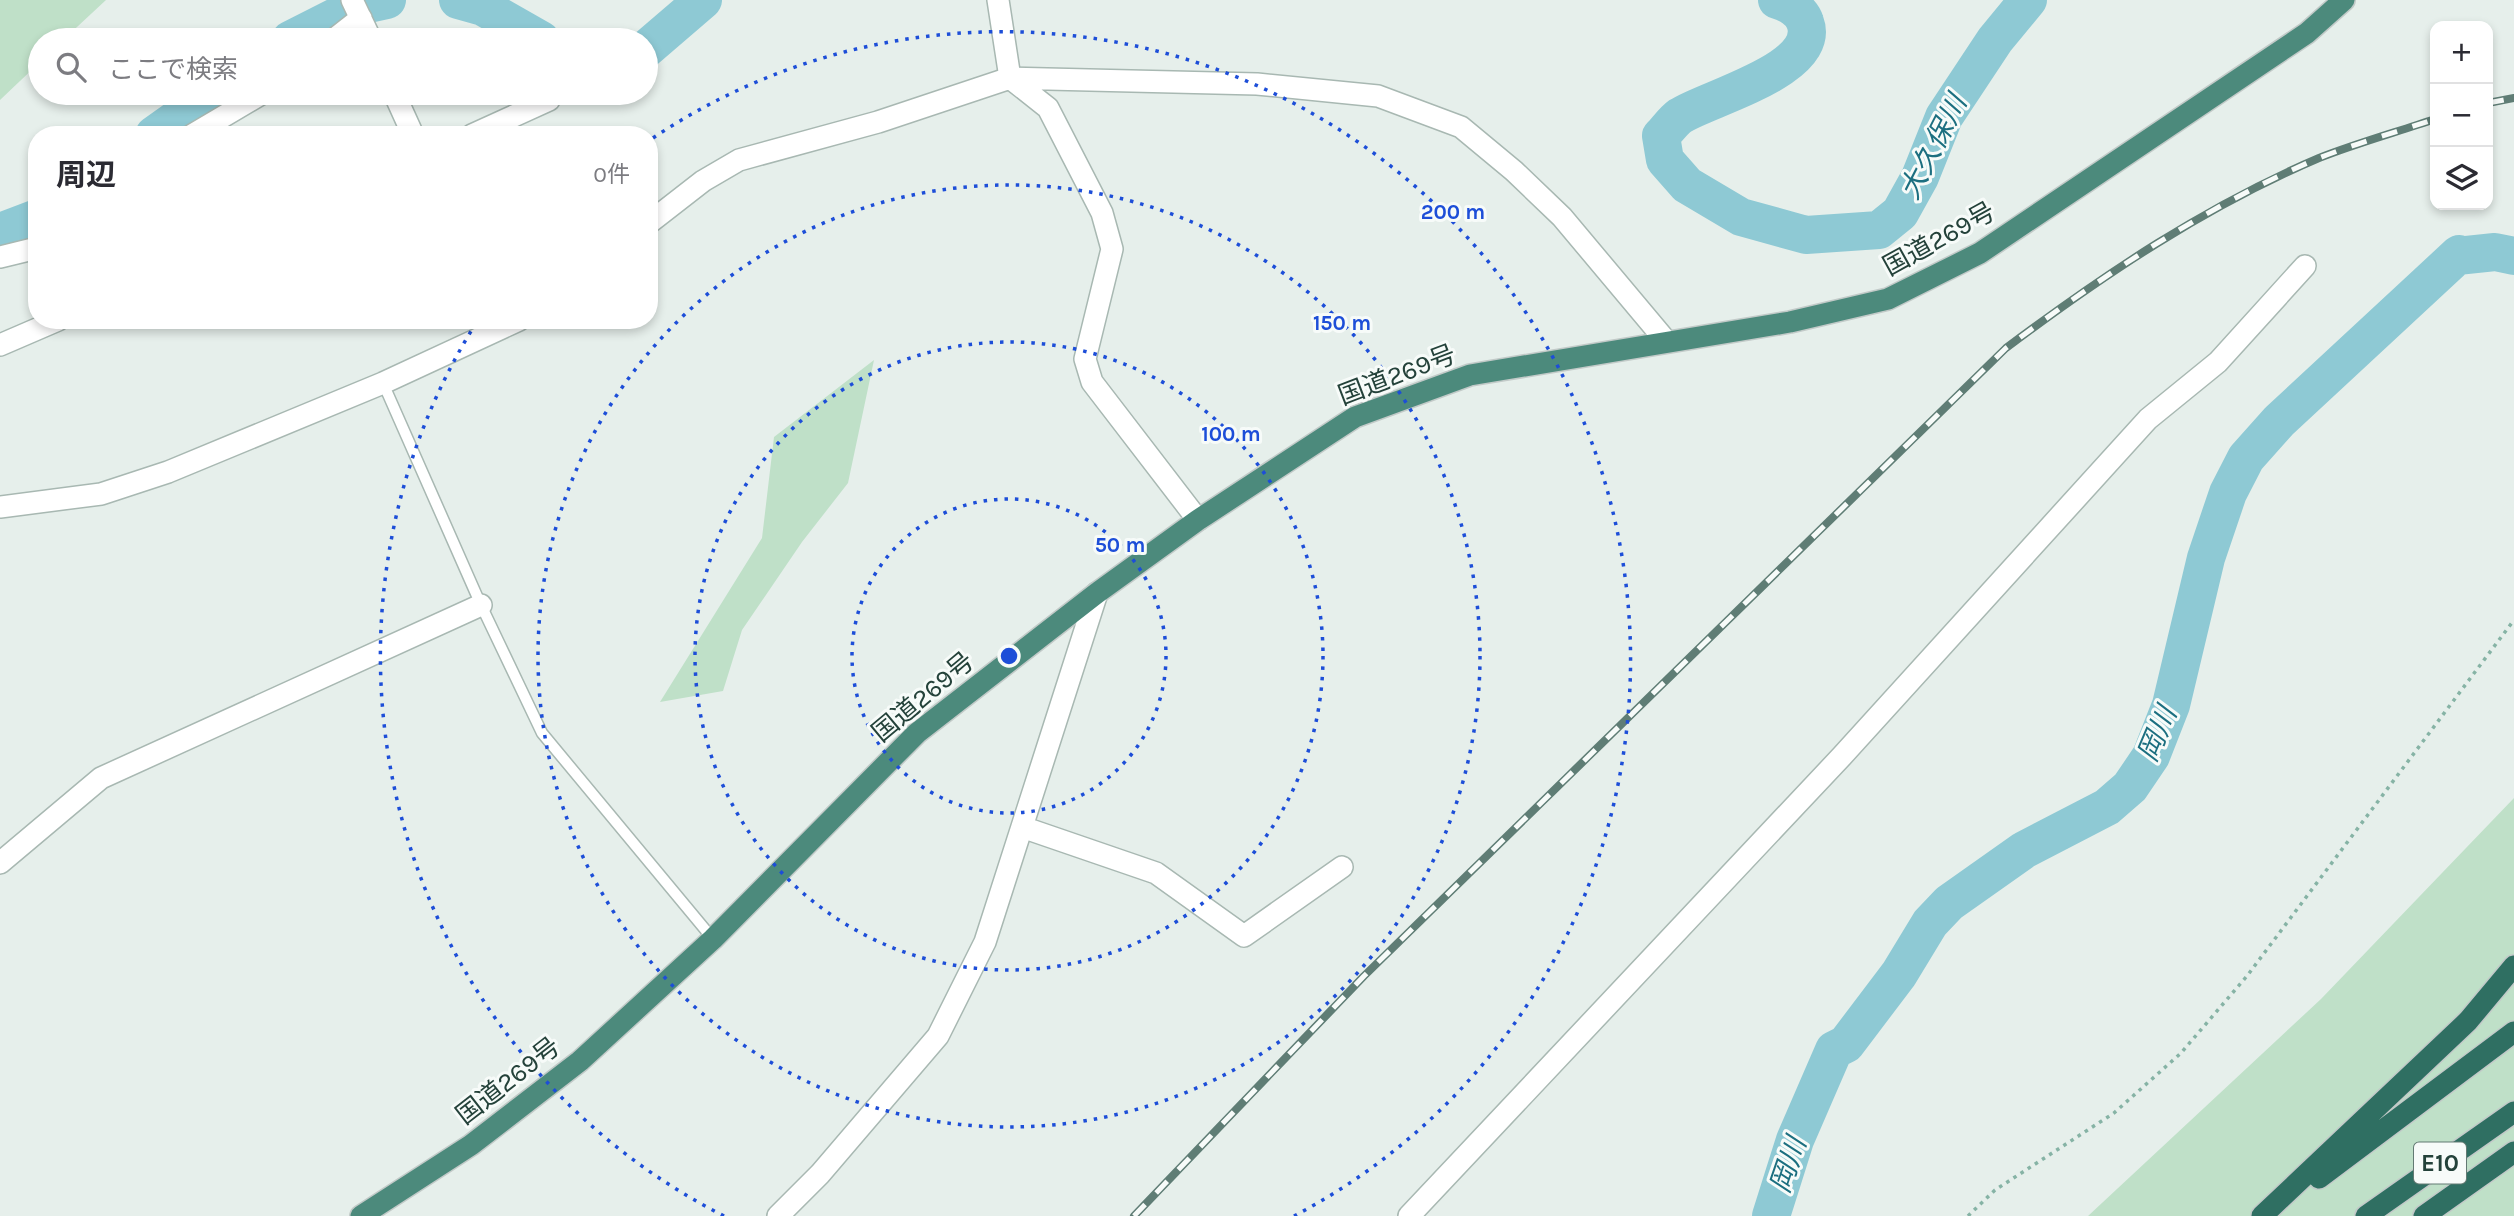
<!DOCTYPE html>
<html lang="ja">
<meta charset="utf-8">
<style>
body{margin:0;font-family:Karla,"Noto Sans JP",sans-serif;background:#f2f2f3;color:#2b2b33}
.controls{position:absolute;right:21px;top:21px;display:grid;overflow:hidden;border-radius:14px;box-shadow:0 4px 10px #0003}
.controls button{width:63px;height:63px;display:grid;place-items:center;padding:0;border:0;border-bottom:2px solid #e1e1e2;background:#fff;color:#2b2b33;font:35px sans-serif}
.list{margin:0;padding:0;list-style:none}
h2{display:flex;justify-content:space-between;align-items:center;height:91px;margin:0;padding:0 28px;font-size:30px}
h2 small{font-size:23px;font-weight:400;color:#7c7c81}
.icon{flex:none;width:38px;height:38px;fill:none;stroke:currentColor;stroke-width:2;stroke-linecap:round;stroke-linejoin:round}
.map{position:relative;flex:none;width:2514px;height:1216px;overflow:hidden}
.search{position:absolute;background:#fff;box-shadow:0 4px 10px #0003;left:28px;top:28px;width:630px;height:77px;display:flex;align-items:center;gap:18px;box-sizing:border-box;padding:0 24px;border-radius:38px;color:#7c7c81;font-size:26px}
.panel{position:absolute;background:#fff;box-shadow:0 4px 10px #0003;left:28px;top:126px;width:630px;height:203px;border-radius:28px}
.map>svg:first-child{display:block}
.green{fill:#bfe0c8}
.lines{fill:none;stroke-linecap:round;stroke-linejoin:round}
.river{stroke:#8ec9d4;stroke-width:38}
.service-casing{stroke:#a8b8b2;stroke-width:13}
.minor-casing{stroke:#a8b8b2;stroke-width:24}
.tertiary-casing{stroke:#a8b8b2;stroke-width:24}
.trunk-casing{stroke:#c2cac8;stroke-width:24}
.motorway-casing{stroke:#c2cac8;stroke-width:24}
.path{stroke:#86b3a5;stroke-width:3.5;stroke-dasharray:3.5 5;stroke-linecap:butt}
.service{stroke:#fff;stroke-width:10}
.minor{stroke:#fff;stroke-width:21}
.tertiary{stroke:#fff;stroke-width:21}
.trunk{stroke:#4c8a7c;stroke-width:21}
.motorway{stroke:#2f6f62;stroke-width:21}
.rail-casing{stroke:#5f7d75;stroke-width:8}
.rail{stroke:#f7fbf9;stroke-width:5;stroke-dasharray:16;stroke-linecap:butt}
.ring{fill:none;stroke:#1d4ed8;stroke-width:3.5;stroke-dasharray:3.5 7}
.labels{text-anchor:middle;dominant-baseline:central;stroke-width:6;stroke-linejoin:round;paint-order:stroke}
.shield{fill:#f7fbf9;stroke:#637a73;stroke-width:2}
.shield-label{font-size:24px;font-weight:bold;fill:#24423a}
.street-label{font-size:26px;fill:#24423a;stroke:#f7fbf9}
.water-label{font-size:28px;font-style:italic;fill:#1c6f80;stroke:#f7fbf9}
.centre{fill:#1d4ed8;stroke:#f7fbf9;stroke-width:3.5}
.ring-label{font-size:21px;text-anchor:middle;font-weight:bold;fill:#1d4ed8;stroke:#f7fbf9;stroke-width:6;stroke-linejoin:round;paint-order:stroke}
</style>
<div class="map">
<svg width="2514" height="1216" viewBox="0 0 2514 1216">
<rect width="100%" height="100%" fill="#e6efeb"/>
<!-- green -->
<path class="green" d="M0 0H106L63 40H40V62L0 100Z
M874 360 848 483 802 542 742 630 723 691 660 702 762 538 774 437Z
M2514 798V1216H2088L2321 999Z"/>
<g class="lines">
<!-- river -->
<path class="river" d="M458 0 483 7 541 40
M1777 0C1788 3 1801 10 1805 22 1823 69 1708 98 1680 116 1673 121 1667 130 1661 136L1665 160 1687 185 1741 217 1806 235 1879 230 1900 213 1920 177 1944 117 1995 40 2028 0
M290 40 355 7 387 0
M646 49 703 0
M154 135 213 93
M0 232 37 218
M1771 1216 1795 1140 1834 1050 1846 1044 1899 974 1930 923 1949 903 2024 850 2107 807 2130 787 2151 756 2171 705 2206 558 2228 493 2246 458 2279 421 2459 254 2457 256 2495 252 2514 256"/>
<!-- service casing -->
<g class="service-casing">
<path id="service" d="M383 383 481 605 542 733 713 939"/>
</g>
<!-- minor casing -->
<g class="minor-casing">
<path id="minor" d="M352 0 371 40
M333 40 361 18
M1010 78 1048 108 1102 213 1112 249 1085 359 1092 382 1198 520
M394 93 413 135
M192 135 263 93
M472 135 549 100
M649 223 703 181 739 160 878 122 1010 78 1257 84 1378 96 1461 127 1514 171 1562 217 1666 341
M0 257 37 248
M0 345 58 320
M0 507 101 494 168 472 383 383 519 320
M1022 827 1156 873 1244 936 1342 867
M778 1216 820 1174 938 1036 985 942 1097 593
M1409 1216 1842 756 2148 419 2218 362 2305 266"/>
</g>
<!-- tertiary casing -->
<g class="tertiary-casing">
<path id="tertiary" d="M998 0 1010 78
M0 863 101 778 481 605"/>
</g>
<!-- trunk casing -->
<g class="trunk-casing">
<path id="trunk" d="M361 1216 471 1145 580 1061 713 939 917 733 1097 593 1198 520 1355 417 1470 375 1790 322 1888 299 1980 253 2307 33 2344 0"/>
</g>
<!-- motorway casing -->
<g class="motorway-casing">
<path id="motorway" d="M2319 1178 2514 1032
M2262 1216 2468 1021 2514 966
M2366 1216 2514 1112
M2424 1216 2514 1152"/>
</g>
<!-- path -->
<path class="path" d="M1968 1216 1995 1190 2114 1113 2181 1053 2247 976 2514 620"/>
<!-- service -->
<use href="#service" class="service"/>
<!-- minor -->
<use href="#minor" class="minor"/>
<!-- tertiary -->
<use href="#tertiary" class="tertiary"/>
<!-- trunk -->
<use href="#trunk" class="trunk"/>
<!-- motorway -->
<use href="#motorway" class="motorway"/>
<!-- rail casing -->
<g class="rail-casing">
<path id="rail" d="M2488 103 2514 98
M1134 1216 1364 976 2006 348C2105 274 2206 206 2319 158 2357 143 2397 132 2435 119"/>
</g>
<!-- rail -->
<use href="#rail" class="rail"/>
</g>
<!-- distance rings -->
<g class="ring">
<circle cx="1009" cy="656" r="157"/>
<circle cx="1009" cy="656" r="314"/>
<circle cx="1009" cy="656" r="471"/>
<path d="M724 1216A628 628 0 0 1 476 323M653 138A628 628 0 1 1 1294 1216"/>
</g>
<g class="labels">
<!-- shield labels -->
<rect class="shield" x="2414" y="1142.5" width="52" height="41" rx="5"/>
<g class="shield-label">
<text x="2440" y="1163">E10</text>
</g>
<!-- street labels -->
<g class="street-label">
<text transform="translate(1939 239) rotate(-29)">国道269号</text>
<text transform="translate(1397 375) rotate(-21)">国道269号</text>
<text transform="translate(923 697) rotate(-40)">国道269号</text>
<text transform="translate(508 1081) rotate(-38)">国道269号</text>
</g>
<!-- water labels -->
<g class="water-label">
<text transform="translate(1933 147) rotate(-63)">大久保川</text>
<text transform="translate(2157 734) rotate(-67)">岡川</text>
<text transform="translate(1788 1165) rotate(-71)">岡川</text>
</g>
</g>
<circle cx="1009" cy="656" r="10" class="centre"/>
<g class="ring-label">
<text x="1453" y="219">200 m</text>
<text x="1342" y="330">150 m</text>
<text x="1231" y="441">100 m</text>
<text x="1120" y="552">50 m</text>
</g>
</svg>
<div class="controls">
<button>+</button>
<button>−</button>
<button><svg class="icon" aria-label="layers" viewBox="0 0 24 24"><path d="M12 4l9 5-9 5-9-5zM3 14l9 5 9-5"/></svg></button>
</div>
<div class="search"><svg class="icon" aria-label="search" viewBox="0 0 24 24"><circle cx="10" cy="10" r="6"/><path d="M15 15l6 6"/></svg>ここで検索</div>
<section class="panel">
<h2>周辺<small>0件</small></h2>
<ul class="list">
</ul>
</section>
</div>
